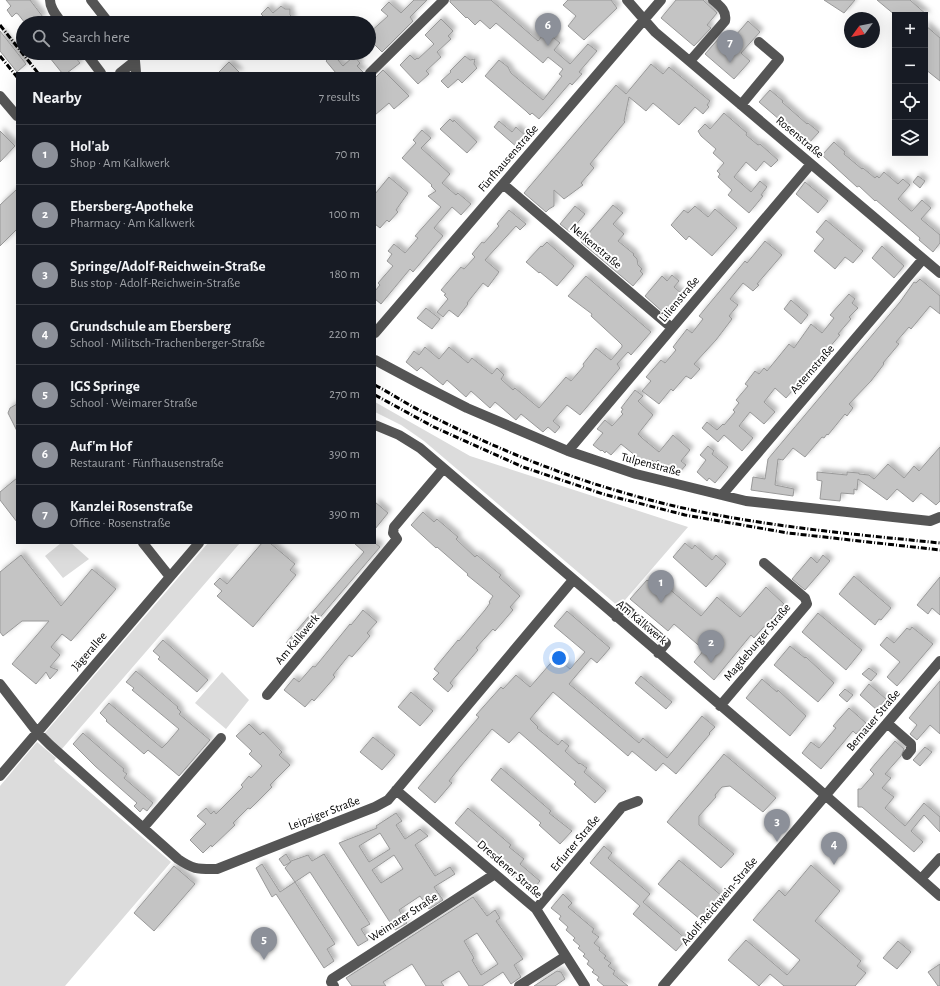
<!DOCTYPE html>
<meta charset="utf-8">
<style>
body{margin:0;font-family:"Alegreya Sans",sans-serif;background:#242831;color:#f1f3f6}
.controls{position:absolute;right:12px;top:12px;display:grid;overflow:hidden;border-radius:0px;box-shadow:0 4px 16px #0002}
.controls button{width:36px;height:36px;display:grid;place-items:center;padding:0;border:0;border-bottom:1px solid #363941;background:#171b24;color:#f1f3f6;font:20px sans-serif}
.compass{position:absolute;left:844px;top:12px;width:36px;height:36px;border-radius:50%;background:#171b24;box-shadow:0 4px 16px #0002;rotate:237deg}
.you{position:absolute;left:559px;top:658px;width:14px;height:14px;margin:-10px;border:3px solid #fff;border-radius:50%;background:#1a73e8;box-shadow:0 0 0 6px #1a73e833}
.badge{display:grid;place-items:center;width:26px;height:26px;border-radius:50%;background:#8c9099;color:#fff;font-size:13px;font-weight:700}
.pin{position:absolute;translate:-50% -33px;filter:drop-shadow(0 1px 2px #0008)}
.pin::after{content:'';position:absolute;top:21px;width:14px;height:12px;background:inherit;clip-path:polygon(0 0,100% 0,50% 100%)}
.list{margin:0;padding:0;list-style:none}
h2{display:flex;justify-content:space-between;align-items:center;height:52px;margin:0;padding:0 16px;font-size:17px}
h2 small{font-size:13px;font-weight:400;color:#9ea1a6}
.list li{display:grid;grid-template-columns:26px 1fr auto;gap:12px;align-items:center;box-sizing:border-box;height:60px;padding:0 16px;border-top:1px solid #363941}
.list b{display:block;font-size:15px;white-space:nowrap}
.list p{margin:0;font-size:13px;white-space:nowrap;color:#9ea1a6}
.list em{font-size:13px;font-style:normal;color:#9ea1a6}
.icon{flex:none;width:22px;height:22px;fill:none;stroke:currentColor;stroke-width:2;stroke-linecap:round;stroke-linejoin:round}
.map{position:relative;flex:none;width:940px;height:986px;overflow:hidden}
.search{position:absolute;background:#171b24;box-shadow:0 4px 16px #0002;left:16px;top:16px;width:360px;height:44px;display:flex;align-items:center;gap:10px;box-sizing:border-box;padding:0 14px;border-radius:22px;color:#9ea1a6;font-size:15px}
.panel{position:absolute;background:#171b24;box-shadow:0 4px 16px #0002;left:16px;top:72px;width:360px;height:472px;border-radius:0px}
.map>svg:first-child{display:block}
.green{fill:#dcdcdc}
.building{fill:#c4c4c4;stroke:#999;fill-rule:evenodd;filter:url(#shadow)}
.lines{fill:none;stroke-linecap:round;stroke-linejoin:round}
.minor{stroke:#555;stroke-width:10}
.rail{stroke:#000;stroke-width:3;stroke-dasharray:6 2 1 2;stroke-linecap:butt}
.labels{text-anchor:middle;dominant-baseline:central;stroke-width:4;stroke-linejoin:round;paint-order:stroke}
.street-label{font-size:12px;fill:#000;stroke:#fff}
</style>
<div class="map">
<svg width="940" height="986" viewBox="0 0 940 986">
<defs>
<filter id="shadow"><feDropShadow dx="3.5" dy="-3.5" stdDeviation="2" flood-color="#0004"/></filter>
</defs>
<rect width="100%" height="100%" fill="#fff"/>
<!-- green -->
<path class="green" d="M375 402 470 456 688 527 619 607 424 441 401 425 375 412Z
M61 543H71L89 559 63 578 45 556Z
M208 543H240L61 750 44 734Z
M222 672 249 700 226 729 195 703Z
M37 742 56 758 54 761 171 862 65 986H0V786Z"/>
<!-- building -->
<path class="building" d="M6 0H30L43 17 35 23H25L18 14 16 13 12 17 7 10 11 6Z
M414 0H427L410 17 413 21 382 52 369 39V33L388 16 381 10 389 2 401 13Z
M450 0H491L538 41 546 31 560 43 554 50 570 64 588 44 597 51 579 72 582 74 572 85 570 83 539 119 532 113 530 115 526 111 485 76 499 60 508 67 511 73 543 100 562 76 559 74 563 69 548 57 543 63 496 23 490 29 480 20 475 25 467 17 466 18 450 2Z
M568 0H611L617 8 584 40 568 26 576 16 563 5Z
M676 0H703L717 13 707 25 711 28 694 46 661 18Z
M824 0H855L844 13Z
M877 0H910L927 15H895Z
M281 6 285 9H290V15L293 18 288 23H277L271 17 267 20 261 14 268 7 273 13Z
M441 19 453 31 448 36 451 39 437 52 441 57 426 71 429 74 418 84 400 65 410 55 415 60 417 58 418 59 434 44 425 35Z
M748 21 760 32 741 53 750 61 734 79 705 54 721 36 729 43Z
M925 25 940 38V81L925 69Z
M0 31 26 64 17 72 0 51Z
M46 53H72L80 63 67 73H62Z
M333 54 343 66 354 56 360 63 357 66 364 73H336L326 61Z
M465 56 470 60 475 59 474 64 477 68 462 83 458 79 448 88 441 81 451 72 450 71Z
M229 62 240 73H218Z
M651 64 663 74 669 67 710 101 707 105 709 107 703 114 695 107 679 125 653 103 646 111 629 97 624 121 625 122 590 164 594 168 581 183 583 185 564 199 554 190V206L549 209 546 212 524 193 616 85 626 94Z
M383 70 409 96 394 109 389 103 375 115V78Z
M770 90 783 101 782 102 807 124 808 123 819 132 808 144 759 102Z
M724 113 747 133 746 135 758 145 760 144 778 160 771 167 764 161 756 171 746 162 734 177 751 192 760 181 767 187 761 195 763 196 749 213 728 195 732 190 718 177 720 174 717 171 724 163 713 153 716 149 701 136 698 131 705 124 710 129Z
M450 119 453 122 454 120 477 142 467 153 440 129Z
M499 121 512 132 516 127 527 137 518 148 494 127Z
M422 130 431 138 421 148 450 174 442 183 456 195 458 193 471 204 461 215 452 207 434 228 443 236 413 272 410 269 381 304 375 299V291L380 285 378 283 393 266 387 261 392 254 388 251 394 244 405 253 418 238 415 236 441 207 428 196 436 191 431 186 432 185 402 158 416 143 413 140Z
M0 131 15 146 0 162Z
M834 142 845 152 844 154 862 169 863 168 875 178 877 176 879 178 884 172 898 184 903 179 910 185 898 199 911 211H912L922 200 931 208 921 219 940 235V243L933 252 919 240 920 238 876 200 875 201 859 186 857 187 822 155Z
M918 176 925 181 920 188 913 182Z
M389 177 408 193 396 210 398 212 389 222 387 220 380 228 375 224V194Z
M805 182 828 201 818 213 796 194Z
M17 189V229L0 246V205Z
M613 205 623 213 613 224 624 234 618 241 634 254 633 255 637 259 638 265 642 269 640 271 643 274 633 286 581 242Z
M575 206 585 214 570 232 560 224Z
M695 206 708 217 715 209 737 228 712 256 689 236 686 240 671 225 684 210 688 213Z
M509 210 526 224 520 230 516 226 485 260 499 272 488 287 483 283 467 303 468 304 458 317 449 310 443 317 437 312 448 299 444 295 446 294 441 290 461 267 464 269 475 257 472 254 482 242 484 243 499 226 497 224Z
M826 220 863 251 853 263 845 257 835 269 814 251 824 239 816 232Z
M765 241 782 255 757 284 759 285 753 291 743 283 730 299 738 305 729 316 732 319 716 340 694 364 700 369 691 379 686 376 673 391 671 389 659 404 642 391 651 381 646 377 661 360 665 363 676 350 673 347 687 329 692 333 703 319 699 316 745 261 747 263Z
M547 242 574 266 557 286 540 272 539 273 526 262 541 246 542 247Z
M882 246 904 266 894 278 872 258Z
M672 275 679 281 674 287 682 294 665 314 645 296 662 276 667 281Z
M586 276 651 332 631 355 628 352 617 364 620 368 580 415 567 405 553 421 560 427 555 433 548 427 543 432 521 414 516 420 495 402 490 408 471 391 466 397 447 380 443 385 421 367 417 371 406 362 414 351 419 355 425 347 439 359 449 347 468 363 472 358 492 374 497 368 504 375 501 379 513 390 515 388 539 408 566 377 571 381 584 366 583 364 596 348 611 360 622 347V345L617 340 591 316 592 314 568 296Z
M920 279 940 296V314L930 306 911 329 909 327 896 342 899 344 883 363 884 364 871 381 849 404 853 408 847 416 845 414 828 435 827 434 824 438 822 437 805 457 793 448 783 460 778 459 775 485 794 489 793 496 751 490 753 477 765 479 768 459 900 302 914 282 916 283Z
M849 294 855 299 852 303 858 308 849 317 851 319 838 334 840 335 786 398 775 388 764 402 775 412 764 424 750 412 739 426 753 438 742 451 724 435 718 442 702 428 707 422 717 430 723 424 724 425 735 412 733 410 739 403 736 400 748 386 745 384 755 371 759 374 764 368 767 371 789 344 794 348 811 324 822 333 834 318 830 315Z
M791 300 808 315 801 324 784 309Z
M426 308 440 319 432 329 417 318Z
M635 390 643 396 638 401 653 415 638 434 642 438 659 452 673 435 690 450 681 461 686 465 678 474 671 468 668 470 658 460 655 463 652 460 647 465 621 444 611 455 606 451 605 453 602 450 601 451 593 445 603 433 597 429 605 420 612 426 623 414 621 412 623 409 621 408Z
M17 404V431L8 413 10 408Z
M708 446 714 451 712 454 728 467 715 483 709 478 707 481 697 472 706 460 700 455Z
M940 447V501L936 505 921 493 913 502 897 489 887 500 858 479 857 490 854 489V494L841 493 840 501 820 499 822 481 817 480V472L847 475V472L859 473V474L869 475 874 479 888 464 904 478 914 466 919 471Z
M17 478V522L0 500V492Z
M375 502 388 513 375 529Z
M423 512 434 522 437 519 458 537 456 539 475 557 477 555 496 571 501 575 499 577 520 596 510 607 513 610 495 631 493 629 476 648 478 650 450 683 453 686 448 692 433 679 439 673 434 669 458 640 459 641 485 610 490 603 489 602 493 596 467 575 468 574 437 547 436 548 411 525Z
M262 543H270L295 564 290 570 296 575 253 627 217 596 222 591 214 584 220 578 227 584Z
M354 543H375L380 547 293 649 286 643 364 552Z
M685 543 692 549 695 545 712 560 716 555 726 564 706 587 673 557Z
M21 555 61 606 92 569 116 589 71 641 62 634 51 647 60 655 50 667 58 670 50 679 46 672 36 684 12 664 49 621H22L3 636 0 632V572Z
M823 555 830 561 805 590 792 579 811 557 817 563Z
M653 575 701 616 717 597 740 617 766 587 784 604 754 638 751 635 714 680 694 662 704 650 674 624 668 631 630 599 647 580 648 581Z
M854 576 891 608 881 620 879 619 875 625 839 594Z
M940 577V615L932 608 928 614 917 605Z
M363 610 377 622 367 633 370 636 352 657 349 655 333 675 335 677 314 701 312 699 305 707 284 690 294 678 299 682 313 666 315 667 350 624 351 625Z
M567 611 610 648 597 663 591 658 569 684 586 698 639 743 643 738 667 758 702 716 715 727 709 733 710 734 676 774 663 763 656 771 632 751 628 756 553 692 530 719 538 727 537 728 558 745 562 740 569 746 565 751 579 764 580 763 587 768 584 772 606 791 595 803 574 784 576 782 519 732 509 743 492 729 460 767 449 781 452 783 435 803 418 788 479 717 476 715 501 687 503 689 516 675 530 687 556 657 570 669 585 652 554 626Z
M818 613 862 650 846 670 802 632Z
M912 627 933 644 897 686 887 677 900 662 880 645 887 637 894 643 907 628 910 630Z
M163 640 208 680 197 692 158 659 160 657 153 651Z
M790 646 805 658 806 657 834 683 818 702 774 665Z
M869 668 877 674 871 681 862 674Z
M136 671 178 707 177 708 181 712 179 714 210 740 179 776 148 750 144 754 106 721 107 720 100 713 109 703 162 748 167 743 179 729 132 690 134 688 126 682Z
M641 676 672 702 666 709 635 683Z
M762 679 777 692 778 690 806 716 790 736 746 698Z
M940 681V734L930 725 917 740 910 734 917 725 909 718Z
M869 684 886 699 877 710 860 695Z
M845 689 853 695 847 702 839 695Z
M411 692 433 711 420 726 398 707Z
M849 708 866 723 856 734 853 731 821 769 802 753 811 742 819 748 836 728 833 726Z
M249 724 260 735 263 732 282 752 279 755 290 765 270 785 272 787 250 809 248 808 233 823 235 825 212 847 211 845 203 853 190 840 206 824 197 816 206 808 211 814 214 811 216 814 243 787 241 785 249 776 251 778 262 766 249 754 252 751 236 736Z
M83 733 124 769 123 771 127 774 124 778 153 803 147 811 143 808 140 812 134 806 137 803 95 766 73 744Z
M373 737 395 755 382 770 360 752Z
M895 741 904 749 901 756 885 774 891 778 882 788 894 797 885 808 905 826 924 803 940 817V832L924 815 911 831 923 842 914 852 862 807H858V789H861L874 774 870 770Z
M925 747 932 752 920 766 913 760Z
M724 754 776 798 763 812 730 786 722 787 715 795 716 797 699 816V825L734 854 721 868 667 822Z
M501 768 551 811 549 813 572 831 560 844 539 825 541 823 491 780Z
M468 808 511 845 509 847 524 859 520 864 540 881 531 892 496 862 498 860 455 823Z
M396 813 402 821 396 825 405 839 420 829 428 836 415 845 435 876 450 867 455 874 434 887 443 900 429 909 420 896 399 910 407 923 395 930 339 843 377 828 376 826ZM380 833 390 849 369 862 359 846ZM394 855 403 869 381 883 372 870Z
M604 846 612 853 608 858 650 894 643 902 686 939 676 951 633 914 640 906 590 863Z
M286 854 291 862 284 866 279 859Z
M324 854 370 924 361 929 368 940 358 946 310 872 295 882 285 868 291 861 308 855 312 861Z
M679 860 722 896 701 920 658 884Z
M262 864 280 892 295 882 335 944 327 949 334 961 324 968 276 894 272 897 267 888 256 868Z
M811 865 840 891 815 921 861 961 857 966 866 973 855 986H784L770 974 759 986 728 960 746 940 787 975 800 960 753 920 779 890 785 896Z
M174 866 195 884 154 931 134 913Z
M563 894 572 903 568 907 594 929 592 932 599 937 594 943 600 948 599 950 606 956 604 958 611 963 608 966 615 971 613 974 628 986H604L597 980 599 977 592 972 594 970 587 964 589 961 583 956 585 954 578 948 580 946 573 940 575 938 566 930 568 927 559 919 561 916 551 908Z
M473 897 487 916 495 910 500 918 496 921 523 959 514 965 521 977 511 984 503 972 482 986H469L459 971 441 982 444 986H426L412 964 383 982 386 986H352L346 978ZM477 933 498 964 481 975 472 960 474 958 464 941Z
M898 941 911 952 897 969 883 958Z
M940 964V986H938L928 972Z
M557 971 561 972 565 979 555 986H534Z"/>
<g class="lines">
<!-- minor -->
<path class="minor" d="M50 0C50 9 57 16 62 23
M91 0 109 23
M627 0 655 32 940 273
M86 53 101 73
M132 53 135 61 136 73
M690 61 725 21C727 11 720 6 713 0
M120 73 135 61
M370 73 444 0
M0 96 17 116
M741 105 779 59 759 42
M503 184 672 328
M375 333 661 0
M375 360 420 384 467 408 568 451 636 474 746 501 930 521 940 517
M375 425 399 435 420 448 808 780 940 896
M568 451 811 164
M722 495 923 259
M143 543 170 577
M616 617 624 607 666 643 658 653
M0 684 37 732 50 745 178 859C194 870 198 869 217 869L375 807 388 800 573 580
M267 695 397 539 393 533 394 527 443 469
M720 706 807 604 805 598 764 563
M887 723 911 744V750L907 755
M0 776 199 543
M396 790 536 909 585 986
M143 828 221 738
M921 879 940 858
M536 909 622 807 638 801
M334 986 331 982 332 979 495 874
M519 986 566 956
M663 986 940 661"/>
<!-- rail -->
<path class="rail" d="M0 25 38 73
M0 56 17 77
M375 385C392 394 408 405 425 413 487 444 552 472 618 491 723 523 832 532 940 543
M375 395 434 427 523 467 603 494 685 515 788 533 940 550"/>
</g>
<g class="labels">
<!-- street labels -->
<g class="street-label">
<text transform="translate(800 137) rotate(40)">Rosenstraße</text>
<text transform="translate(508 158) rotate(-49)">Fünfhausenstraße</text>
<text transform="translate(596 246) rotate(40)">Nelkenstraße</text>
<text transform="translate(679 299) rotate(-50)">Lilienstraße</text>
<text transform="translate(812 369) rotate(-49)">Asternstraße</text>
<text transform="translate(651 464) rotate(15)">Tulpenstraße</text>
<text transform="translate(642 622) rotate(40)">Am Kalkwerk</text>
<text transform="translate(297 639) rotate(-50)">Am Kalkwerk</text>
<text transform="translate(757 642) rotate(-50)">Magdeburger Straße</text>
<text transform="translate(89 651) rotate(-49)">Jägerallee</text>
<text transform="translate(873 720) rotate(-50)">Bernauer Straße</text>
<text transform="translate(324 813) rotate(-21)">Leipziger Straße</text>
<text transform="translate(575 843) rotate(-50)">Erfurter Straße</text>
<text transform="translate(510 869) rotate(41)">Dresdener Straße</text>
<text transform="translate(719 901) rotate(-50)">Adolf-Reichwein-Straße</text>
<text transform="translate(403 917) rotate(-33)">Weimarer Straße</text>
</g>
</g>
</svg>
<div class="controls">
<button>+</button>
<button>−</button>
<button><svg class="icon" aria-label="locate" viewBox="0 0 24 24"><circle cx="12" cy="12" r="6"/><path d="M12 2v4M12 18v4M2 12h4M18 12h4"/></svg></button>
<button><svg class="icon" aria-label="layers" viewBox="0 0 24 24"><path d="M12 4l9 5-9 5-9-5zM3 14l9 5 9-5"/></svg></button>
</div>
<svg class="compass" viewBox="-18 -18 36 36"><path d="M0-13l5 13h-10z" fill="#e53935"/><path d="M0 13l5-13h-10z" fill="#9ea1a6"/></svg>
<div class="you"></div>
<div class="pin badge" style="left:661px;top:603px">1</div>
<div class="pin badge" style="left:711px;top:663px">2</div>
<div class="pin badge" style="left:777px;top:842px">3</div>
<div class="pin badge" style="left:834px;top:865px">4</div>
<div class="pin badge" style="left:264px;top:960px">5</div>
<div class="pin badge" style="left:548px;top:46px">6</div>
<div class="pin badge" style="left:730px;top:63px">7</div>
<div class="search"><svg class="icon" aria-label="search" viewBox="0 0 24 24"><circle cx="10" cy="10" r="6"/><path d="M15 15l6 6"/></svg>Search here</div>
<section class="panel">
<h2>Nearby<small>7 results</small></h2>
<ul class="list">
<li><span class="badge">1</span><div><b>Hol'ab</b><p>Shop · Am Kalkwerk</p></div><em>70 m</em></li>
<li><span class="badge">2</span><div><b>Ebersberg-Apotheke</b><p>Pharmacy · Am Kalkwerk</p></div><em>100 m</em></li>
<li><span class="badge">3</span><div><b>Springe/Adolf-Reichwein-Straße</b><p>Bus stop · Adolf-Reichwein-Straße</p></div><em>180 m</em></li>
<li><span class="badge">4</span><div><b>Grundschule am Ebersberg</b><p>School · Militsch-Trachenberger-Straße</p></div><em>220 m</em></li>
<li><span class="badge">5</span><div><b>IGS Springe</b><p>School · Weimarer Straße</p></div><em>270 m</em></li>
<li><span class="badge">6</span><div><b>Auf'm Hof</b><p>Restaurant · Fünfhausenstraße</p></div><em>390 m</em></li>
<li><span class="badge">7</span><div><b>Kanzlei Rosenstraße</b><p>Office · Rosenstraße</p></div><em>390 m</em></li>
</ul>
</section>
</div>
